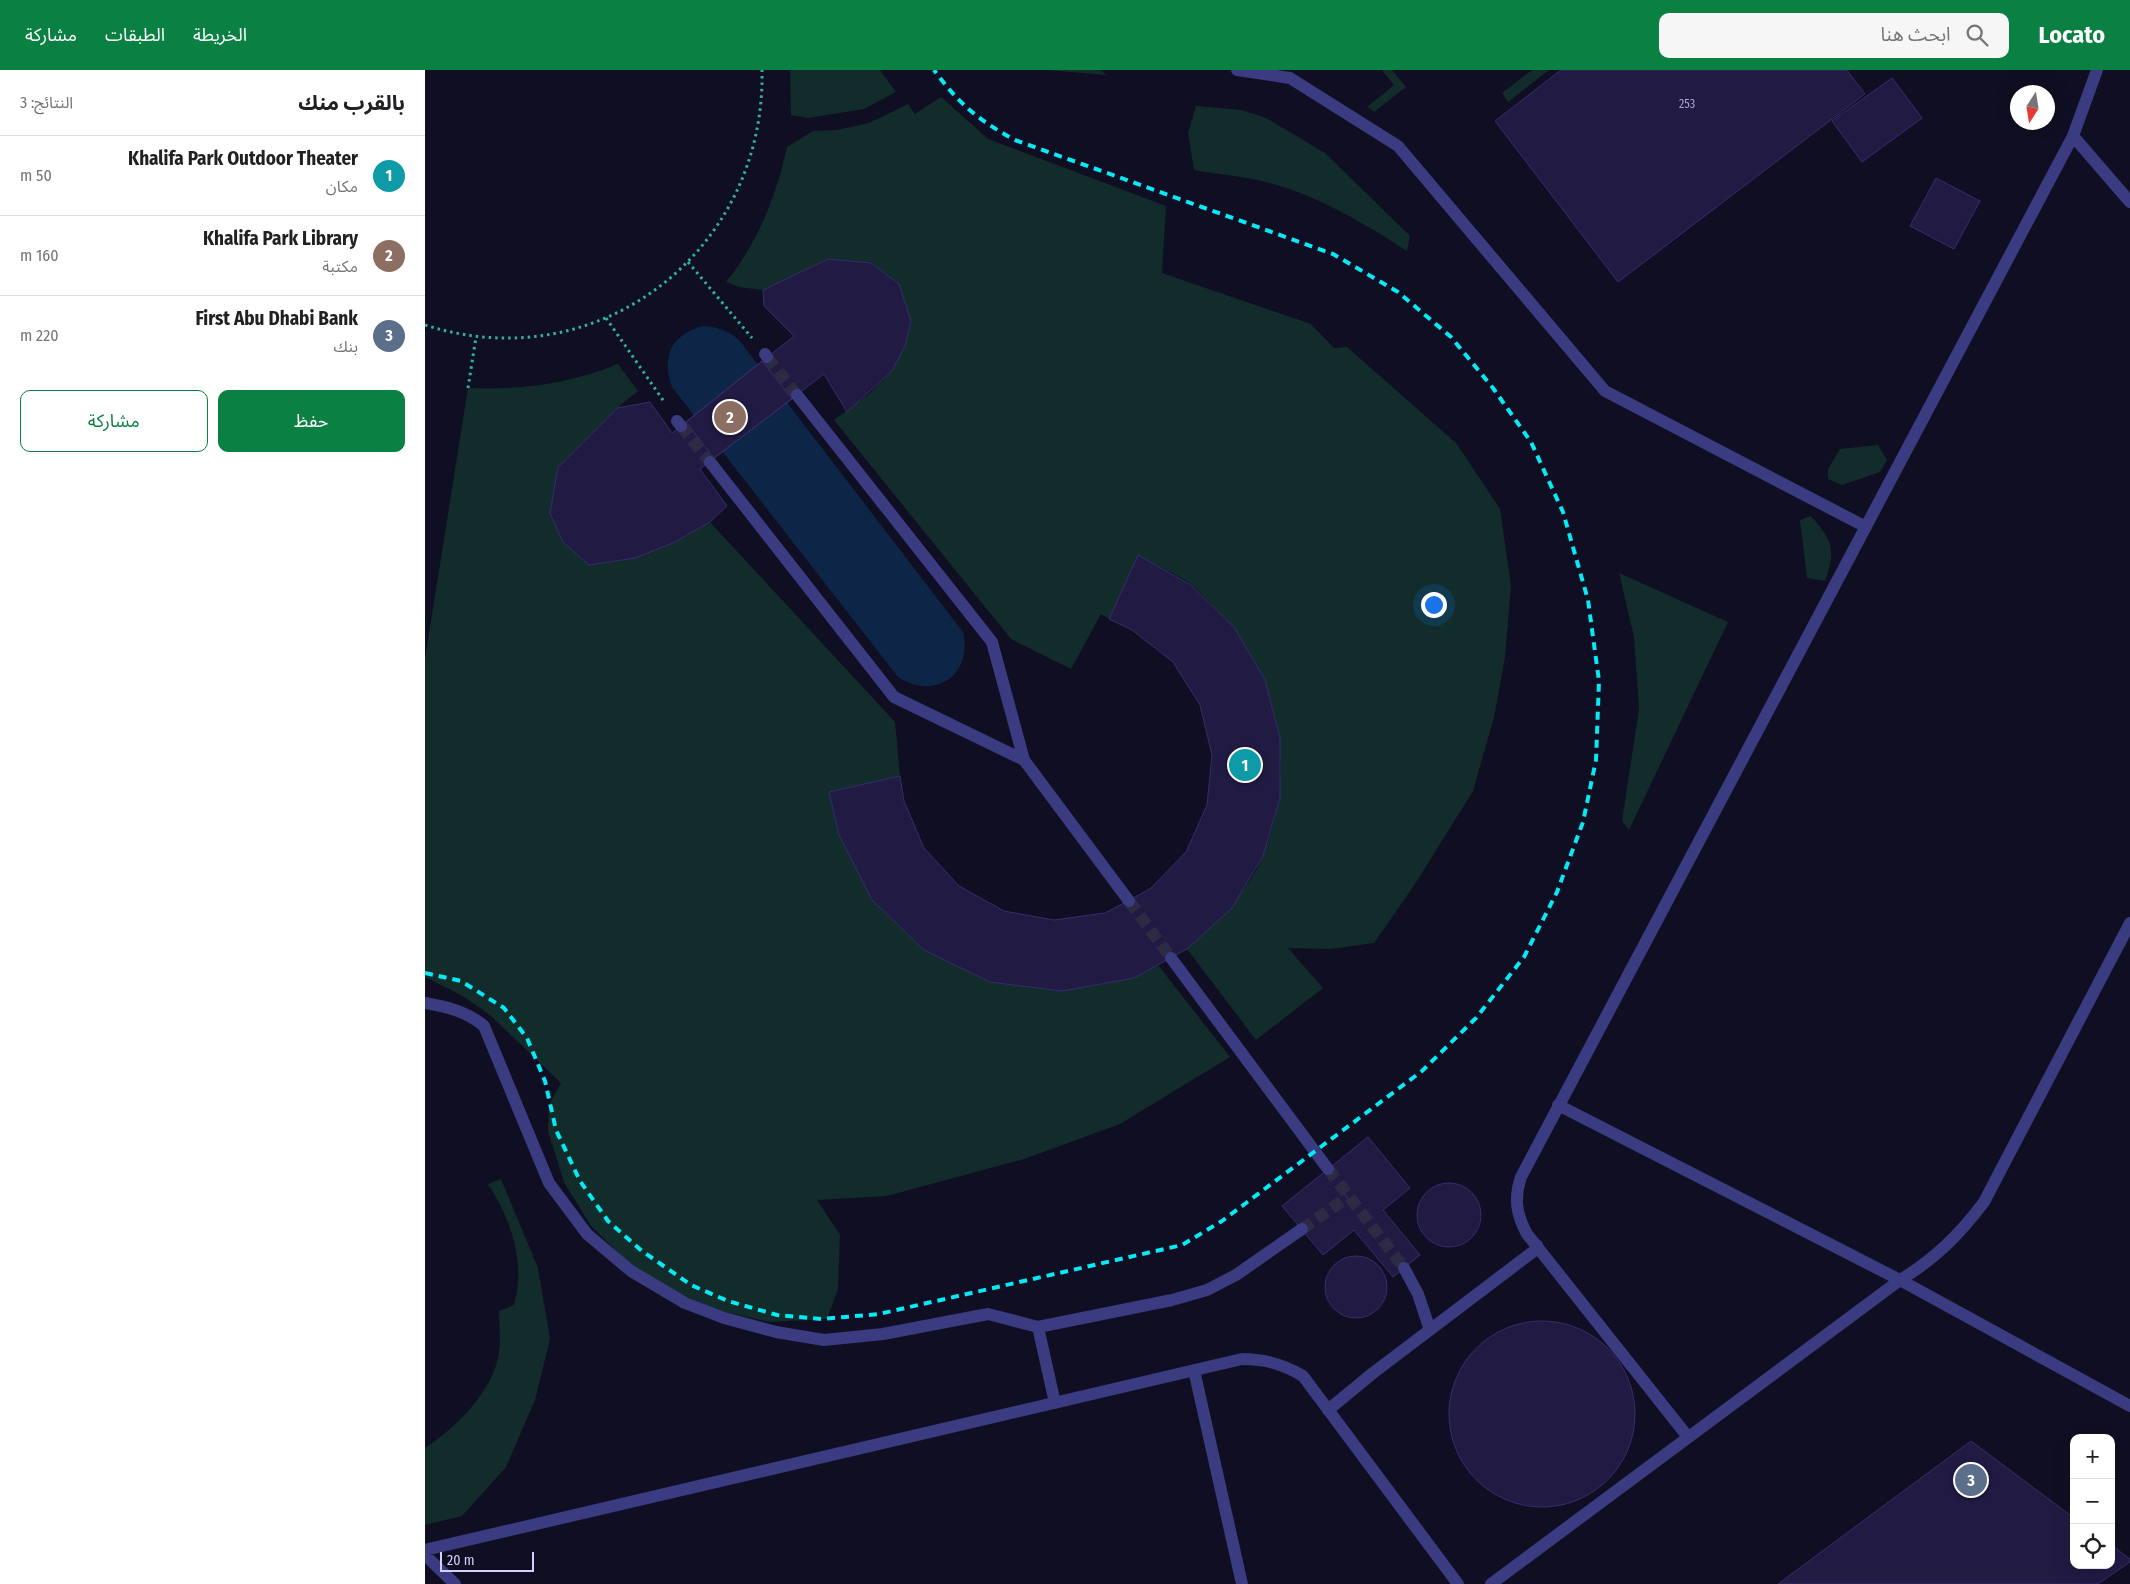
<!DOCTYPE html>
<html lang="ar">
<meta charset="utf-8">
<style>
body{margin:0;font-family:"Fira Sans Condensed","Noto Sans Arabic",sans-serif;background:#f6f6f6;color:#202124;direction:rtl}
.controls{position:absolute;right:15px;bottom:15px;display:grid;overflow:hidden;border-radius:10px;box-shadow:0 5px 20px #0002}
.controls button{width:45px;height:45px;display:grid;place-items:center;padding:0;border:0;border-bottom:1px solid #e0e0e0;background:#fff;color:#202124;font:25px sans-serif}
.compass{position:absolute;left:1585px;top:15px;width:45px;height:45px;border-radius:50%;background:#fff;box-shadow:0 5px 20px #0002;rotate:192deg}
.scale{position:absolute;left:15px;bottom:12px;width:94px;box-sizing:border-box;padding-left:5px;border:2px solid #d3d0fe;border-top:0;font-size:14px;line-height:18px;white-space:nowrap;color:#d3d0fe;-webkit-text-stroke:4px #100e22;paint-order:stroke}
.you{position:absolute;left:1008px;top:534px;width:18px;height:18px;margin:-12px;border:4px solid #fff;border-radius:50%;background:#1a73e8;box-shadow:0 0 0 8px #1a73e833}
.badge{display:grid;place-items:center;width:32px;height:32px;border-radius:50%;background:#0b8043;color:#fff;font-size:16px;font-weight:700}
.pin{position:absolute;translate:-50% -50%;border:2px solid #fff;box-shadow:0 1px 5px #0006}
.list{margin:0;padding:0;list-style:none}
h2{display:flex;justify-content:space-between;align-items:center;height:65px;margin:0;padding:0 20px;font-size:21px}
h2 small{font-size:16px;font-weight:400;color:#757577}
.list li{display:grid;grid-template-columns:32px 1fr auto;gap:15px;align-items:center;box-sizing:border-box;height:80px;padding:0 20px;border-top:1px solid #e0e0e0}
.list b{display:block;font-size:19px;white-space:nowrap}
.list p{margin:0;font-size:16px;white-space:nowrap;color:#757577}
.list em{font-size:16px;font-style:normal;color:#757577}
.actions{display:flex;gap:10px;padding:15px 20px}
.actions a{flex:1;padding:11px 0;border:1px solid #0b8043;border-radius:10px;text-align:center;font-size:18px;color:#0b8043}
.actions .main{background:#0b8043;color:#fff}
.icon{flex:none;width:28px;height:28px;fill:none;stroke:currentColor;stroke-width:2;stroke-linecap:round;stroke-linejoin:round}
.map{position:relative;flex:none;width:1705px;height:1514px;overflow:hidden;direction:ltr}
header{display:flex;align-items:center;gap:30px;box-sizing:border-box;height:70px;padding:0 25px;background:#0b8043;color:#fff}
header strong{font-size:24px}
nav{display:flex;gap:28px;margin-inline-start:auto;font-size:18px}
.search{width:350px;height:45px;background:#f6f6f6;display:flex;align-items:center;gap:12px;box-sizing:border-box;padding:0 18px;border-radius:10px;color:#757577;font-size:19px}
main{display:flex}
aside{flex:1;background:#fff}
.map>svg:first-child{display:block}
.green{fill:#112c2a}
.water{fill:#0d2647}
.building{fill:#211a43;stroke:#362d6e}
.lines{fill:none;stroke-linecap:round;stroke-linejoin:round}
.pedestrian-tunnel{stroke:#2d2b43;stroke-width:12;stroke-dasharray:12 6;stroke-linecap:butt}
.path{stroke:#31b1a3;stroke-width:3;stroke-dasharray:2.5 4;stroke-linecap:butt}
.service{stroke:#3a3b80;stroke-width:12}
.pedestrian{stroke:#3a3b80;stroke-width:12}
.rail{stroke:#05eaf5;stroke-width:4;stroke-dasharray:8 6;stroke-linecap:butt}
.labels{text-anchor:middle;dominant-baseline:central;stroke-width:4.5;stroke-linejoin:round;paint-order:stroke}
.number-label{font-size:12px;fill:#a6a2cf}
</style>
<header>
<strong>Locato</strong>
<div class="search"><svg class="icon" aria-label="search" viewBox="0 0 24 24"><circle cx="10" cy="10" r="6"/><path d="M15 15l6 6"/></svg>ابحث هنا</div>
<nav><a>الخريطة</a><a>الطبقات</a><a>مشاركة</a></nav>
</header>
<main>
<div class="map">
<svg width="1705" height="1514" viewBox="0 0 1705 1514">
<rect width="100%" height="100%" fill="#100e22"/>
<!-- green -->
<path class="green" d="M365 0H455L471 22 439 39 383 48 366 45Z
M621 0H676L681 5Z
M957 0H967L981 17 949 42 942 37 969 15Z
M1107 0H1124L1083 32 1077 23Z
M516 27 563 69 741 136 737 203 886 254 909 278 922 277 1031 373 1075 439 1086 516 1080 588 1069 647 1048 721 990 814 949 873 905 879 863 878 898 918 831 970 762 879C791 852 823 824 838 785 873 698 855 603 788 536 781 529 774 521 767 515 751 503 730 495 713 486L684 549 676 544 646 599 586 569 409 350 443 325 467 301 480 276 486 251 474 214 446 193 403 189 338 220 314 217 301 212C333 172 351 127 362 77L388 61 412 60 444 53 483 34 490 44Z
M771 36 817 40 841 48 900 83 985 166 982 181C937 152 890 124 837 111 815 106 792 104 769 100L763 63Z
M193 294 213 321 192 338 133 397 125 443 138 472 165 495 210 487 248 473 285 452 470 652 475 706 404 722 414 765 447 830 499 880 565 912 637 921 709 908 733 895 805 987 695 1054 599 1089 462 1126 392 1130 415 1165 413 1219 402 1249 345 1252 291 1240 237 1216 201 1190 166 1156 139 1112 123 1061 124 1035 136 1013 65 945 36 925 0 907V589L43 318C96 320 144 314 193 294Z
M1453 375 1462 390 1455 402 1417 415 1403 409V399L1415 379Z
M1386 446C1408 471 1411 480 1400 511L1382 508 1375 450Z
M1194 503 1303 552 1204 760 1197 751 1214 639 1209 567Z
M76 1109 113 1198 125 1269 110 1330 81 1397 37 1446 0 1455V1378C30 1358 68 1322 74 1283 76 1269 74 1254 74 1241L89 1235C101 1193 86 1149 63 1114Z"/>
<!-- water -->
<path class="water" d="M278 256C293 257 302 260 314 270L538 562C548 605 510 631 473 607L247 317C236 286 246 265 278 256Z"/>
<!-- building -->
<path class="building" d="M1136 0H1422L1440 24 1193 212 1070 51Z
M1467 8 1497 48 1437 92 1407 51Z
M1511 108 1555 131 1529 179 1485 156Z
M403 189 446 193 474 214 486 251 480 276 467 301 422 342 399 304 275 399 302 436 285 452 248 473 210 488 164 495 138 472 125 443 133 397 192 338 225 332 247 363 369 266 339 236 338 220Z
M337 291 367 329 289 388 261 352Z
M713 485 766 515 809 557 840 610 855 668V728L838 786 807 838 762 879 709 908 637 921 565 912 499 880 447 830 414 765 404 722 475 706 479 731 499 778 534 816 579 841 629 850 680 843 725 819 761 782 782 735 787 685 775 635 748 592 707 560 684 549Z
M943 1067 985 1118 958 1140 995 1185 968 1207 929 1160 898 1185 857 1136Z
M992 1145a32 32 0 1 1 64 0a32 32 0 1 1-64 0Z
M900 1217a31 31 0 1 1 62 0a31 31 0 1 1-62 0Z
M1024 1344a93 93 0 1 1 186 0a93 93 0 1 1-186 0Z
M1546 1371 1649 1448V1495H1686V1475L1705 1489V1492L1673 1514H1353Z"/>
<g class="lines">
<!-- pedestrian-tunnel -->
<path class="pedestrian-tunnel" d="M342 287 372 325
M256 356 285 392
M704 831 746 888
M903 1099 979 1198
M877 1159 923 1127"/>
<!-- path -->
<path class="path" d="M263 192 327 268
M181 248 240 333
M0 255C174 311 341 180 337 0
M43 318 51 267"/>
<!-- service -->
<path class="service" d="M812 0 865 8 973 76 1180 321 1441 457
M1648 66 1705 132
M1133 1035 1475 1210 1705 1336
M769 1300 817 1514
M1263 1367 1102 1164C1091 1144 1089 1128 1096 1107L1648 66 1672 0
M0 1480 817 1289C840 1289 858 1294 878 1306L1033 1514
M0 1485 30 1514
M1066 1514 1475 1210C1510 1189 1535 1164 1559 1132L1705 853"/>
<!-- pedestrian -->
<path class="pedestrian" d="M340 284 342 287
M372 325 567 572 599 690 704 831
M252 351 256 356
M285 392 469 627 599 690
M746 888 903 1099
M0 933C22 937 41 941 59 956L124 1113 162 1164 206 1201 260 1233 299 1248 351 1262 399 1270 458 1264 563 1244 613 1257
M979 1198 993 1224 1005 1260
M630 1333 613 1257 747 1230 782 1220 811 1205 877 1159
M903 1340 948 1303 1109 1181 1112 1175"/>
<!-- rail -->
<path class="rail" d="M0 903 36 911 79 938 102 968 120 1011 131 1060 155 1111 183 1151 217 1181 266 1215 303 1231 352 1245 397 1249 454 1244 757 1175 797 1151 997 1001 1051 948 1099 887 1132 822 1158 752 1171 690 1174 611 1163 530 1138 442 1106 372 1068 318 1026 267 973 222 908 184 590 70C553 50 534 34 509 0"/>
</g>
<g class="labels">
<!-- number labels -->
<g class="number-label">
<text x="1262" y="34">253</text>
</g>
</g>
</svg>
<div class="controls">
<button>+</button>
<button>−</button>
<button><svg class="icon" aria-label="locate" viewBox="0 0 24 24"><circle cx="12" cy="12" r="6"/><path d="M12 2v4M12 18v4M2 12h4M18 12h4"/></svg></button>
</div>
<svg class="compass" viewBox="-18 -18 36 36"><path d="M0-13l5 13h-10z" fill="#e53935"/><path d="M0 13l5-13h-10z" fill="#757577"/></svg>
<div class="scale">20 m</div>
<div class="you"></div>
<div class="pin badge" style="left:820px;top:695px;background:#0f9aa8">1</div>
<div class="pin badge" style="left:305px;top:347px;background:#8d6e63">2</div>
<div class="pin badge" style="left:1546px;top:1410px;background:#5c6f8a">3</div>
</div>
<aside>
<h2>بالقرب منك<small>النتائج: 3</small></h2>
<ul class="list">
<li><span class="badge" style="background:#0f9aa8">1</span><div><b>Khalifa Park Outdoor Theater</b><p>مكان</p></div><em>50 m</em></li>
<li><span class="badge" style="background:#8d6e63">2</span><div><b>Khalifa Park Library</b><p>مكتبة</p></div><em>160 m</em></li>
<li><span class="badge" style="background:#5c6f8a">3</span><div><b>First Abu Dhabi Bank</b><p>بنك</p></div><em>220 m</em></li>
</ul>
<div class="actions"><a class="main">حفظ</a><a>مشاركة</a></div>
</aside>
</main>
